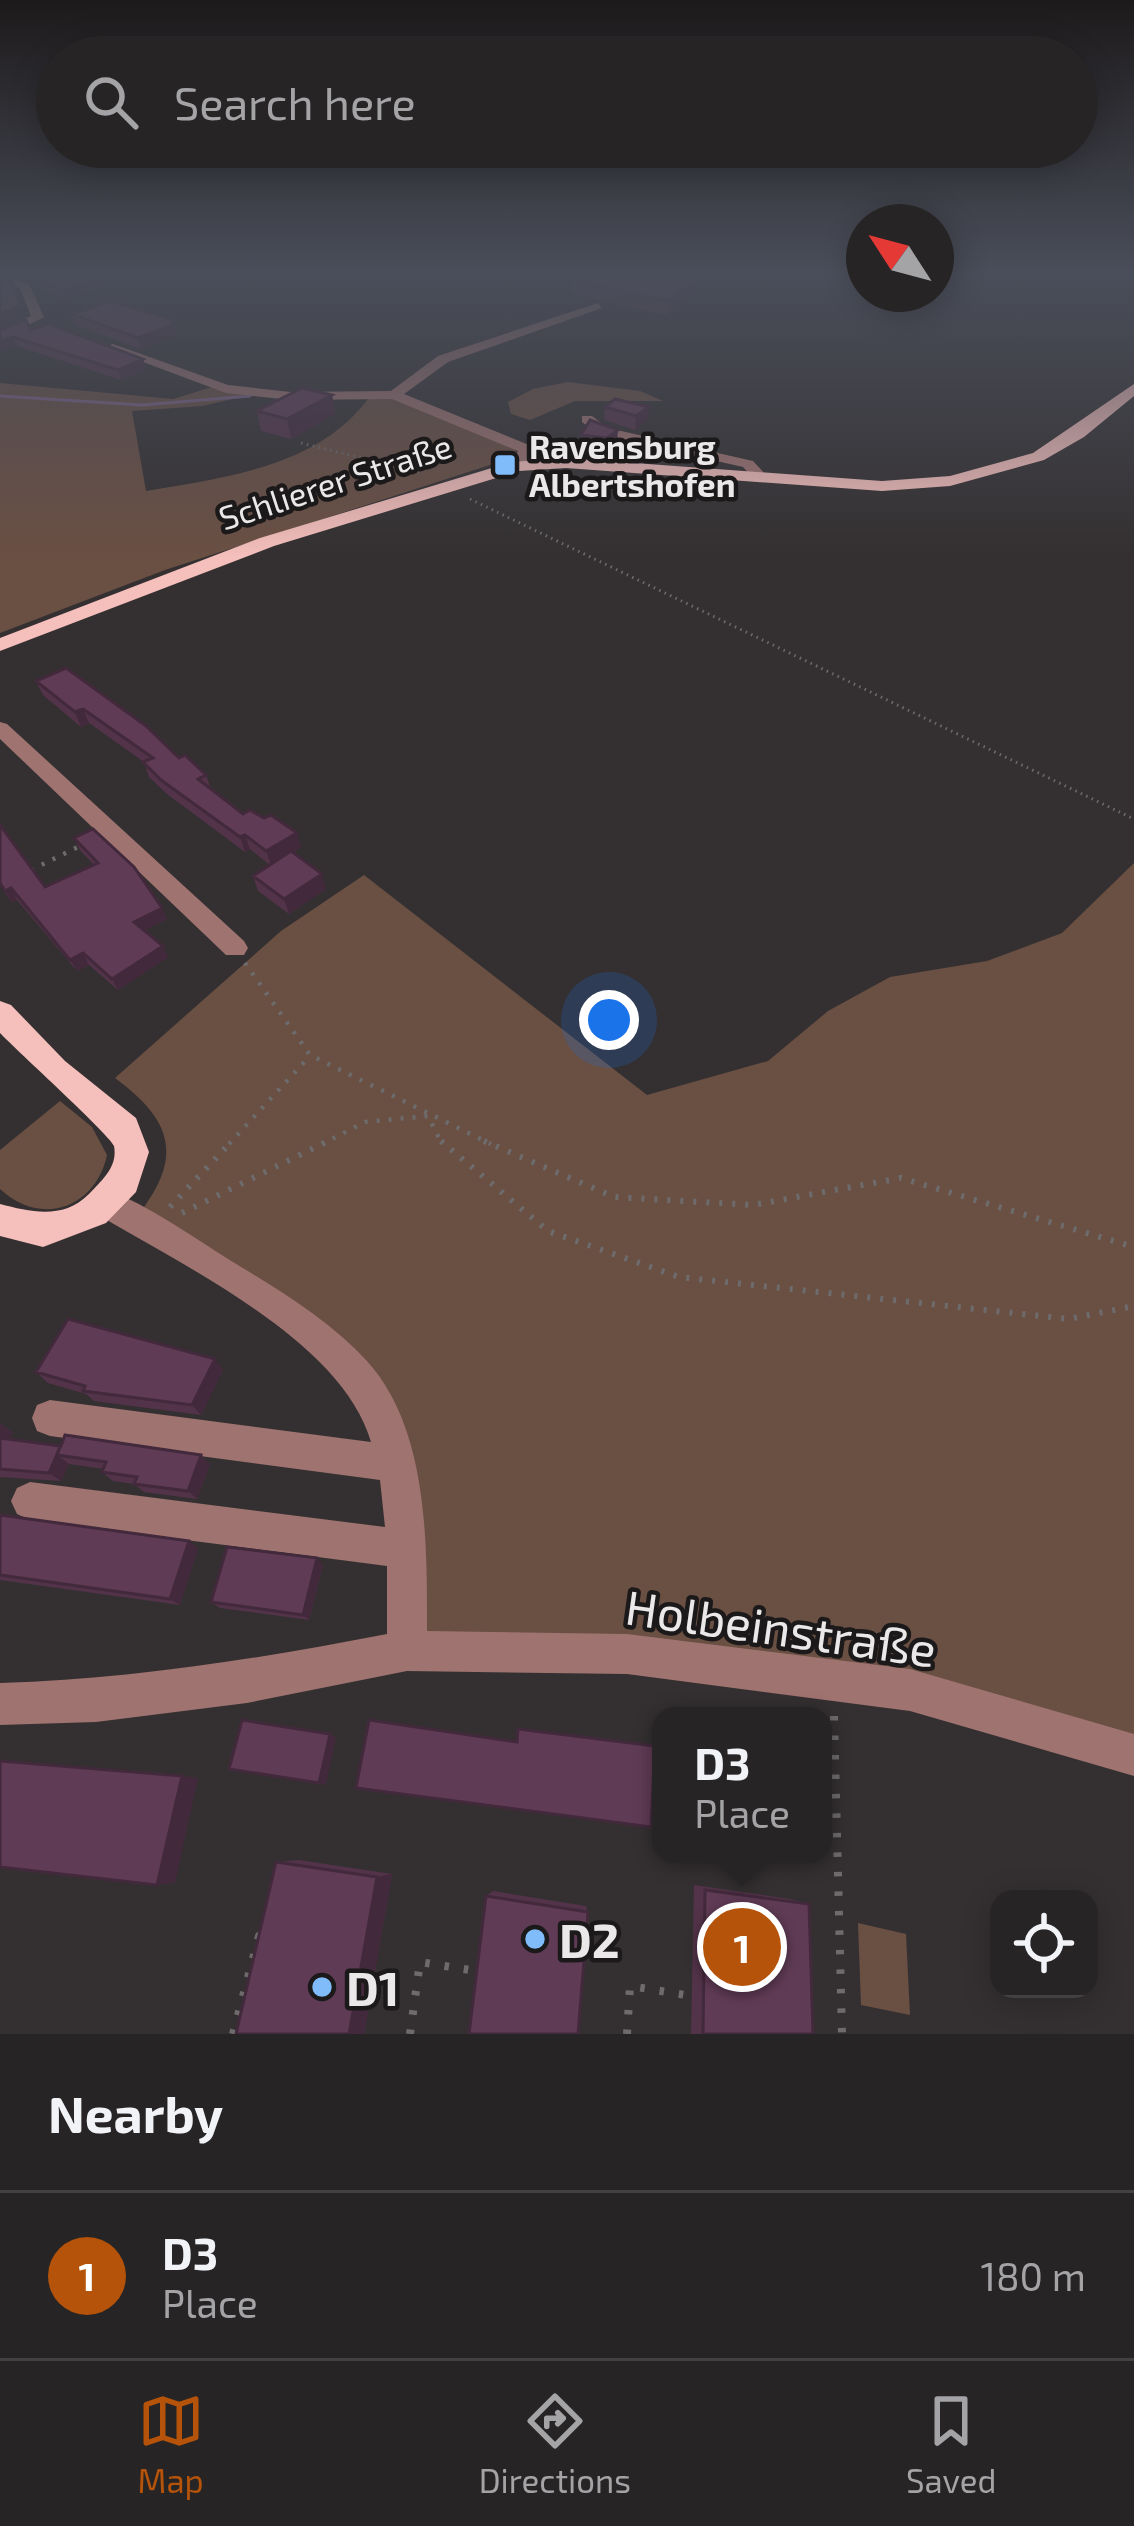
<!DOCTYPE html>
<meta charset="utf-8">
<style>
body{margin:0;font-family:"Exo 2",sans-serif;background:#2f2c2d;color:#f1f3f6}
.controls{position:absolute;right:36px;bottom:36px;display:grid;overflow:hidden;border-radius:24px;box-shadow:0 6px 30px #0003}
.controls button{width:108px;height:108px;display:grid;place-items:center;padding:0;border:0;border-bottom:3px solid #434142;background:#272425;color:#f1f3f6;font:60px sans-serif}
.compass{position:absolute;left:846px;top:204px;width:108px;height:108px;border-radius:50%;background:#272425;box-shadow:0 6px 30px #0003;rotate:306deg}
.you{position:absolute;left:609px;top:1020px;width:42px;height:42px;margin:-30px;border:9px solid #fff;border-radius:50%;background:#1a73e8;box-shadow:0 0 0 18px #1a73e833}
.badge{display:grid;place-items:center;width:78px;height:78px;border-radius:50%;background:#b45309;color:#fff;font-size:39px;font-weight:700}
.pin{position:absolute;translate:-50% -50%;border:6px solid #fff;box-shadow:0 3px 12px #0006}
.popup{position:absolute;left:652px;top:1707px;width:180px;height:156px;box-sizing:border-box;display:grid;place-content:center;border-radius:24px;background:#272425;filter:drop-shadow(0 3px 9px #0005);font-size:39px;white-space:nowrap;color:#a4a4a7}
.popup b{font-size:45px;color:#f1f3f6}
.popup::after{content:'';position:absolute;left:50%;top:100%;margin-left:-24px;border:24px solid transparent;border-top-color:#272425}
.list{margin:0;padding:0;list-style:none}
h2{display:flex;justify-content:space-between;align-items:center;height:156px;margin:0;padding:0 48px;font-size:51px}
h2 small{font-size:39px;font-weight:400;color:#a4a4a7}
.list li{display:grid;grid-template-columns:78px 1fr auto;gap:36px;align-items:center;box-sizing:border-box;height:168px;padding:0 48px;border-top:3px solid #434142}
.list b{display:block;font-size:45px;white-space:nowrap}
.list p{margin:0;font-size:39px;white-space:nowrap;color:#a4a4a7}
.list em{font-size:39px;font-style:normal;color:#a4a4a7}
.icon{flex:none;width:66px;height:66px;fill:none;stroke:currentColor;stroke-width:2;stroke-linecap:round;stroke-linejoin:round}
.map{position:relative;flex:none;width:1134px;height:2034px;overflow:hidden}
.search{position:absolute;background:#272425;box-shadow:0 6px 30px #0003;left:36px;right:36px;top:36px;height:132px;display:flex;align-items:center;gap:30px;box-sizing:border-box;padding:0 42px;border-radius:66px;color:#a4a4a7;font-size:45px}
.sheet{height:324px;background:#272425}
nav{display:flex;justify-content:space-around;align-items:center;box-sizing:border-box;height:168px;border-top:3px solid #434142;background:#272425;font-size:33px;color:#a4a4a7}
nav a{display:grid;justify-items:center;gap:6px}
nav .on{color:#b45309}
.map>svg:first-child{display:block}
.green{fill:#6a4f43}
.lines{fill:none;stroke-linecap:round;stroke-linejoin:round}
.stream{stroke:#7e6388;stroke-width:3}
.path-far3{stroke:#6e6b6c;stroke-width:3;stroke-dasharray:1.5 4.5;stroke-linecap:butt}
.path-far2{stroke:#6e6b6c;stroke-width:4.5;stroke-dasharray:3 9;stroke-linecap:butt}
.path-far1{stroke:#6e6b6c;stroke-width:6;stroke-dasharray:3 10;stroke-linecap:butt}
.path{stroke:#6e6b6c;stroke-width:8;stroke-dasharray:4.5 15;stroke-linecap:butt}
.minor{fill:#9f7370;fill-rule:evenodd}
.major{fill:#f5bfbb;fill-rule:evenodd}
.wall{fill:#533349}
.shaded-wall{fill:#43293c}
.building{fill:#603b55;stroke:#43293c;stroke-width:3}
.poi-dot{fill:#81bcfa;stroke:#1b1919;stroke-width:4.5}
.labels{text-anchor:middle;dominant-baseline:central;stroke-width:9;stroke-linejoin:round;paint-order:stroke}
.far-poi-label{font-size:33px;font-weight:bold;fill:#ebe8e9;stroke:#1b1919;text-anchor:start}
.far-street-label{font-size:33px;fill:#ebe8e9;stroke:#1b1919}
.near-street-label{font-size:48px;fill:#ebe8e9;stroke:#1b1919}
.near-poi-label{font-size:48px;font-weight:bold;fill:#ebe8e9;stroke:#1b1919;text-anchor:start}
</style>
<div class="map">
<svg width="1134" height="2034" viewBox="0 0 1134 2034">
<rect width="100%" height="100%" fill="#343031"/>
<!-- green -->
<path class="green" d="M568 382 640 391 663 401H575L530 420 511 414 508 402 533 389Z
M0 383 173 399 212 387 250 395 202 406 132 411 146 491C225 478 321 466 370 396L401 399 514 447 518 456 165 570 0 633Z
M1134 863V1755L910 1690 407 1651 371 1394 134 1220C183 1160 176 1123 115 1078L281 931 364 875 647 1095 768 1061 828 1011 890 977 987 961 1062 933Z
M60 1101 92 1127 107 1155C96 1207 42 1228 0 1189V1150Z
M858 1923 906 1934 910 2015 861 2005Z"/>
<g class="lines">
<!-- stream -->
<path class="stream" d="M0 396 142 405 250 396"/>
<!-- path-far3 -->
<path class="path-far3" d="M301 443 423 473
M470 499 1134 819"/>
<!-- path-far2 -->
<path class="path-far2" d="M31 870 80 846
M245 963 310 1055 491 1144
M229 1144 309 1057
M322 1144 365 1122 428 1116 442 1144"/>
<!-- path-far1 -->
<path class="path-far1" d="M441 1141 548 1231 679 1277 1069 1319 1134 1306
M484 1141 614 1197 753 1205 901 1178 1134 1247
M170 1207 232 1141
M182 1213 328 1141"/>
<!-- path -->
<path class="path" d="M834 1716 842 2034
M233 2034 259 1936 264 1937
M410 2034 420 1962 482 1972
M627 2034 630 1986 692 1996"/>
<!-- minor -->
<path class="minor" d="M0 273 29 284 44 317 0 339V330L31 316 20 288 0 280Z
M598 303 602 308 448 362 404 394 529 445 534 455 518 471 510 466 518 451 392 399 291 400 226 393 103 347 113 344 228 385 291 392 391 391 438 356Z
M582 416H592L608 428 753 461 767 476 754 479 743 467 598 434 582 422Z
M0 722 7 724 244 941 248 948 244 955H226L0 739Z
M106 1189C150 1206 193 1237 233 1262 279 1290 329 1320 366 1360 429 1428 427 1545 427 1631L627 1634 910 1669 1134 1734V1776L910 1711 627 1674 407 1671 247 1703 96 1722 0 1725V1683C131 1679 258 1659 387 1634V1566L30 1520 17 1514 11 1501 17 1488 30 1482 385 1527 380 1480 50 1436 37 1431 32 1418 37 1405 50 1400 371 1442C342 1340 181 1265 95 1213L90 1203 95 1193Z"/>
<!-- major -->
<path class="major" d="M1134 384V396L1084 437 1044 460 950 486 882 491 566 468 519 471 274 546 0 651V638L260 538 512 462 566 458 882 481 950 476 1033 453Z
M0 1001 11 1005 65 1061 136 1118 149 1152 136 1192 106 1223 43 1247 0 1236V1204C31 1212 63 1220 89 1194 102 1180 118 1167 114 1146 112 1137 16 1050 0 1033Z"/>
</g>
<!-- wall -->
<path class="wall" d="M5 273H89L104 277 107 286 65 299Z
M583 273H712V280L668 315 572 294V280Z
M72 314 172 320 175 331 174 337 141 349 75 325Z
M0 330H30L143 359 146 369 121 380 17 346Z
M332 395 335 414 291 439 261 431 257 411Z
M605 407 648 420 635 430 604 420Z
M590 420 617 443 607 451 581 448V435Z
M36 681 179 758 206 775 211 789 243 814 301 847 292 853 326 889 289 914 258 891 253 876 270 865 250 849 245 852 167 794 149 777 144 762 89 723 81 727 43 695Z
M74 838 167 919 144 930 168 957 118 990 89 965 77 971 17 900 11 902 0 884 45 887 94 865 80 850Z
M223 1370 201 1415 94 1401 86 1394 48 1383 36 1372Z
M0 1423 13 1433 8 1439 210 1464 197 1499 144 1492 134 1484 113 1481 102 1472 104 1469 69 1464 61 1481 0 1477Z
M0 1515 189 1541 198 1548 180 1605 0 1580Z
M323 1565 309 1620 220 1608 211 1602Z
M299 1860 392 1874 364 2034 276 1862Z
M694 1885 790 1899 809 1904 813 2034H691Z
M493 1891 586 1906 588 1912 486 1896Z"/>
<!-- shaded-wall -->
<path class="shaded-wall" d="M704 273H712V280L668 315 669 301Z
M104 277 107 286 65 299 62 290Z
M21 305 24 314 0 325V314Z
M172 320 175 331 174 337 141 349 138 338Z
M13 337 17 346 0 352V341Z
M143 359 146 369 121 380 118 370Z
M332 395 335 414 291 439 287 419Z
M649 407 648 420 635 430 636 416Z
M618 430 617 443 607 451V438Z
M83 709 89 723 81 727 75 712Z
M297 833 301 847 271 865 266 851Z
M245 835 250 849 245 852 240 837Z
M322 874 326 889 289 914 284 899Z
M11 888 17 900 11 902 5 891Z
M162 908 167 919 139 933 134 922Z
M163 946 168 957 118 990 112 979Z
M83 953 89 965 77 971 70 960Z
M215 1359 223 1370 201 1415 192 1405Z
M0 1423 13 1433 3 1446 0 1443Z
M57 1455 69 1464 61 1481 49 1473Z
M201 1455 210 1464 197 1499 188 1491Z
M189 1541 198 1548 180 1605 170 1599Z
M317 1558 323 1565 309 1620 303 1615Z
M330 1734 336 1737 326 1785 319 1783Z
M182 1776 198 1778 175 1883 157 1885Z
M392 1874 364 2034H349L377 1877Z"/>
<!-- building -->
<path class="building" d="M22 273H89L104 277 62 290Z
M583 273H704L669 301 572 280Z
M0 277 12 282 21 305 0 314Z
M111 301 172 320 171 326 138 338 72 314Z
M26 320 30 330 49 324 143 359 118 370 13 337 0 341V330Z
M302 388 332 395 287 419 257 411Z
M615 399 649 407 636 416 605 407Z
M590 420 618 430 607 438 581 435Z
M66 668 146 726 179 758 185 755 206 775 198 779 243 814 250 810 264 818 271 815 297 833 266 851 245 835 240 837 161 780 143 762 153 758 83 709 75 712 36 681Z
M0 825 45 887 98 863 74 838 93 829 134 867 162 908 134 922 163 946 112 979 83 953 70 960 11 888 5 891 0 883Z
M291 851 322 874 284 899 253 876Z
M68 1319 215 1359 192 1405 83 1391 85 1386 36 1372Z
M65 1435 201 1455 188 1491 134 1484 137 1477 102 1472 106 1462 57 1455 60 1447 49 1473 0 1469V1438L61 1446Z
M0 1515 189 1541 170 1599 0 1575Z
M227 1547 317 1558 303 1615 211 1602Z
M242 1720 330 1734 319 1783 229 1769Z
M369 1720 517 1742 518 1729 655 1746 651 1827 356 1788Z
M0 1761 182 1776 157 1885 0 1867Z
M276 1862 377 1877 349 2034H236Z
M705 1890 809 1904 813 2034H703Z
M486 1896 588 1912 578 2034H469Z"/>
<!-- sky -->
<linearGradient id="sky" x2="0" y2="1"><stop stop-color="#1d1a1b"/><stop offset="0.49" stop-color="#4a4e5a"/><stop offset="1" stop-color="#4a4e5a" stop-opacity="0"/></linearGradient>
<rect width="1134" height="557" fill="url(#sky)"/>
<!-- markers -->
<g class="poi-dot">
<rect x="493" y="453" width="24" height="24" rx="6"/>
<circle cx="535" cy="1939" r="12"/>
<circle cx="322" cy="1987" r="12"/>
</g>
<g class="labels">
<!-- far-poi labels -->
<g class="far-poi-label">
<text x="529" y="446">Ravensburg<tspan x="529" dy="38">Albertshofen</tspan></text>
</g>
<!-- far-street labels -->
<g class="far-street-label">
<text transform="translate(335 481) rotate(-18)">Schlierer Straße</text>
</g>
<!-- near-street labels -->
<g class="near-street-label">
<text transform="translate(781 1627) rotate(8)">Holbeinstraße</text>
</g>
<!-- near-poi labels -->
<g class="near-poi-label">
<text x="559" y="1939">D2</text>
<text x="346" y="1987">D1</text>
</g>
</g>
</svg>
<div class="controls">
<button><svg class="icon" aria-label="locate" viewBox="0 0 24 24"><circle cx="12" cy="12" r="6"/><path d="M12 2v4M12 18v4M2 12h4M18 12h4"/></svg></button>
</div>
<svg class="compass" viewBox="-18 -18 36 36"><path d="M0-13l5 13h-10z" fill="#e53935"/><path d="M0 13l5-13h-10z" fill="#a4a4a7"/></svg>
<div class="you"></div>
<div class="pin badge" style="left:742px;top:1947px">1</div>
<div class="popup"><b>D3</b>Place</div>
<div class="search"><svg class="icon" aria-label="search" viewBox="0 0 24 24"><circle cx="10" cy="10" r="6"/><path d="M15 15l6 6"/></svg>Search here</div>
</div>
<section class="sheet">
<h2>Nearby<small></small></h2>
<ul class="list">
<li><span class="badge">1</span><div><b>D3</b><p>Place</p></div><em>180 m</em></li>
</ul>
</section>
<nav>
<a class="on"><svg class="icon" aria-label="map" viewBox="0 0 24 24"><path d="M3 6l6-2 6 2 6-2v14l-6 2-6-2-6 2zM9 4v14M15 6v14"/></svg>Map</a>
<a><svg class="icon" aria-label="directions" viewBox="0 0 24 24"><path d="M12 3l9 9-9 9-9-9zM9 14v-3h6M13 9l2 2-2 2"/></svg>Directions</a>
<a><svg class="icon" aria-label="saved" viewBox="0 0 24 24"><path d="M7 4h10v16l-5-4-5 4z"/></svg>Saved</a>
</nav>
